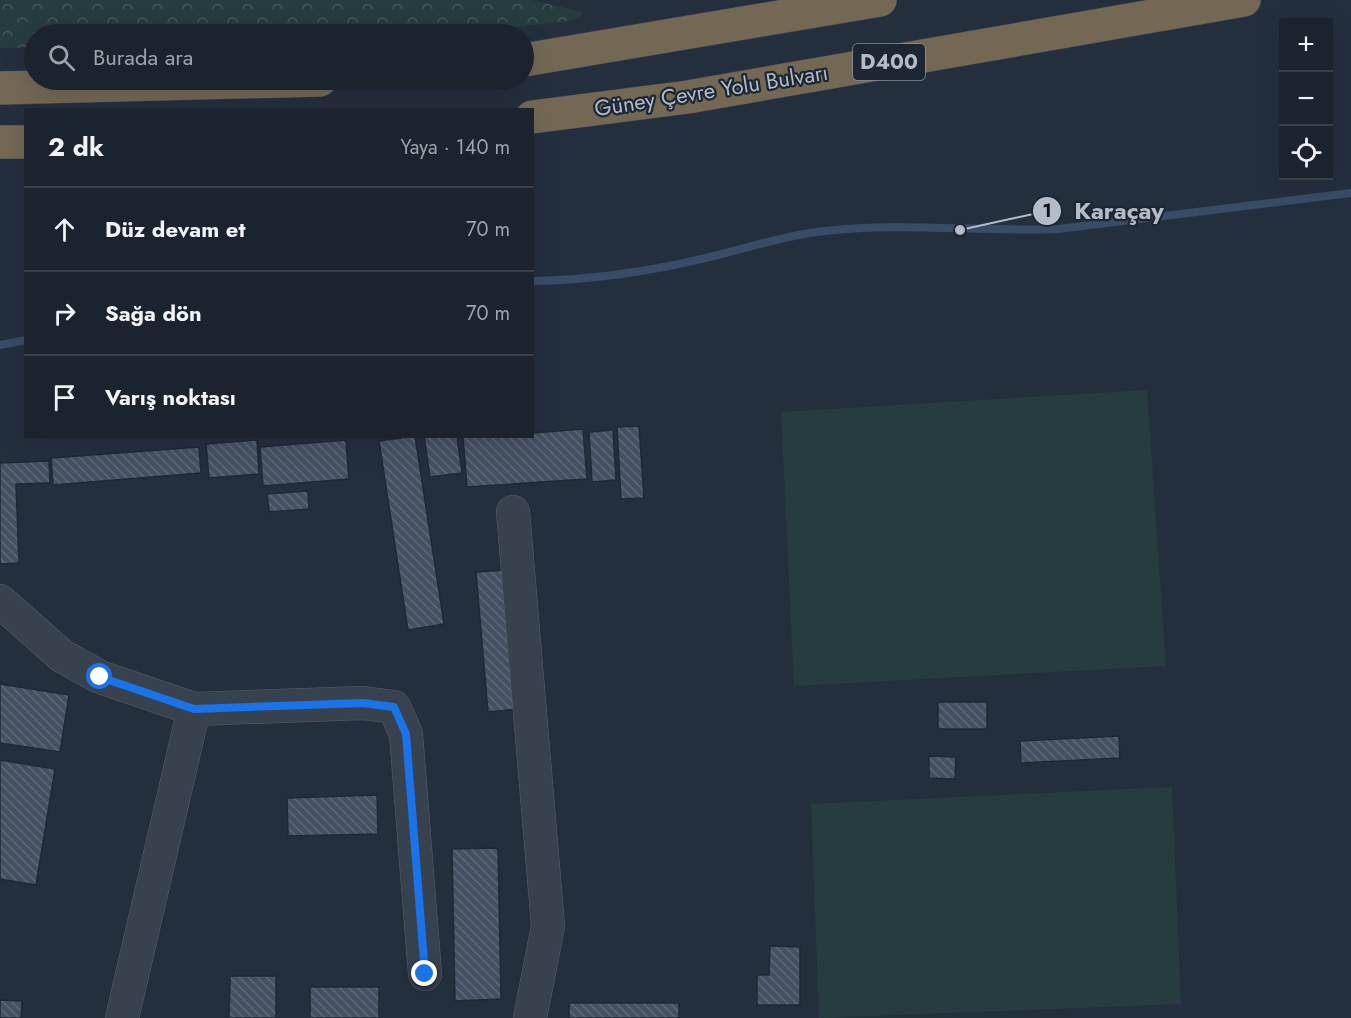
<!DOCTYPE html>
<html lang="tr">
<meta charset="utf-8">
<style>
body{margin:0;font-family:Jost,sans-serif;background:#282f3a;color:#f1f3f6}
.controls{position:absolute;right:18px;top:18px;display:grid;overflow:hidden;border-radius:0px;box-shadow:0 6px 24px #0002}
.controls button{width:54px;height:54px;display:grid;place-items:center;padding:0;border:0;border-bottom:2px solid #39404a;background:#1b232e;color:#f1f3f6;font:30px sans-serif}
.stop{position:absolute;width:18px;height:18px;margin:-14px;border:4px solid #1a73e8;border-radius:50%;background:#fff}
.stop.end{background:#1a73e8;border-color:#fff;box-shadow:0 2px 6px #0008}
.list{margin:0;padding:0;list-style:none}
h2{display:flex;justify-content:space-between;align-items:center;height:78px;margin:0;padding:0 24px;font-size:26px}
h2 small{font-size:20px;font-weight:400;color:#a0a4aa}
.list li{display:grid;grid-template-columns:39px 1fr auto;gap:18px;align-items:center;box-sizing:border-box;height:84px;padding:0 24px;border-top:2px solid #39404a}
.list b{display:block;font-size:22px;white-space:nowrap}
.list em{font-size:20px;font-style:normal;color:#a0a4aa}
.icon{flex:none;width:33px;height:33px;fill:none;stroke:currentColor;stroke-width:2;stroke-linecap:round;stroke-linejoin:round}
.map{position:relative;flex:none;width:1351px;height:1018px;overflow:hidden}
.search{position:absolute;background:#1b232e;box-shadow:0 6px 24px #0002;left:24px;top:24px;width:510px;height:66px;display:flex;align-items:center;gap:15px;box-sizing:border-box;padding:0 21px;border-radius:33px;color:#a0a4aa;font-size:22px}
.panel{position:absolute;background:#1b232e;box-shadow:0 6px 24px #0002;left:24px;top:108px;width:510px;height:330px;border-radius:0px}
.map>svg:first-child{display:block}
.grass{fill:#263c3f}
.forest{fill:url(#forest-crowns)}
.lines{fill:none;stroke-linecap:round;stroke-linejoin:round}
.stream{stroke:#394c67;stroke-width:8}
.building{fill:url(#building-back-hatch);stroke:#1f2835;stroke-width:1.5}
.minor-casing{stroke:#565f6c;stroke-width:34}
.highway-casing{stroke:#434c59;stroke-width:34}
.minor{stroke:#38414e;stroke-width:33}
.highway{stroke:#746855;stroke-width:33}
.route{stroke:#1a73e8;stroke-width:8}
.labels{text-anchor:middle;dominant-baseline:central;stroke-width:4.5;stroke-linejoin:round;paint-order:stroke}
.shield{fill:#1d2633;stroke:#878f9c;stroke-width:1.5}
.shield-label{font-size:21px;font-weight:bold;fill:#b4bcc9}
.street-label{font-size:22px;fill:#b4bcc9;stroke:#1d2633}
.leader{fill:none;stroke:#b4bcc9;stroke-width:2}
.callout-dot{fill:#b4bcc9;stroke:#1d2633;stroke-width:2}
.mark-label{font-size:18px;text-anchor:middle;font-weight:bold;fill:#111}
.callout-label{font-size:24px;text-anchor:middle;font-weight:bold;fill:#b4bcc9;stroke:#1d2633;stroke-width:4.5;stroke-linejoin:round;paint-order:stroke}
</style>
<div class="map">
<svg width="1351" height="1018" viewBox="0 0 1351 1018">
<defs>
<pattern id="forest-crowns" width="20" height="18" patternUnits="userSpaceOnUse" patternTransform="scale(1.5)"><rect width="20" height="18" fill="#263c3f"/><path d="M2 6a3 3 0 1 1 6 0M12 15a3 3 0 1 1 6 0" fill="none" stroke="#435659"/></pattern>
<pattern id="building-back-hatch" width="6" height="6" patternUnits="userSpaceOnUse" patternTransform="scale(1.5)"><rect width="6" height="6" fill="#455162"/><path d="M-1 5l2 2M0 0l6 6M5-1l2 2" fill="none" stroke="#5d6877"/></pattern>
</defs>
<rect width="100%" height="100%" fill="#242f3e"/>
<!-- grass -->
<path class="grass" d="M1147 390 1166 666 794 686 781 412Z
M1172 787 1181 1004 819 1018 811 804Z"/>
<!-- forest -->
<path class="forest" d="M0 0H531L582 12 580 17 568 21 456 34H34V48H0Z"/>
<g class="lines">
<!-- stream -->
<path class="stream" d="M532 281C594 280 658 270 718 255 754 246 788 235 825 231 902 222 980 232 1058 229L1351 193
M0 345 26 340"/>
</g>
<!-- building -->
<path class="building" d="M639 426 644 498 621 499 617 427Z
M583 429 587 479 467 487 463 437 532 436V433Z
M613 430 616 480 592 482 589 432Z
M415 436 444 624 408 630 379 441Z
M424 436H457L462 473 430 477Z
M257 440 259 474 209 478 206 444Z
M346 440 349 479 263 486 260 447Z
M199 447 201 473 53 485 51 458Z
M49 461 50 483 16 484 19 563 0 564V463Z
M308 491 309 509 269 512 267 494Z
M505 570 517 709 488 712 476 572Z
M0 684 69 695 60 752 0 743Z
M938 702H987V729H938Z
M1119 736 1120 758 1021 763 1020 741Z
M929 756 956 757 955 779 929 778Z
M0 760 55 769 36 885 0 879Z
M377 795 378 834 288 836 287 798Z
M498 848 501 999 455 1001 452 849Z
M770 946 800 947V1005H757V975H769Z
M230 976H276V1018H229Z
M310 987H379V1018H310Z
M0 1000 22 1001 21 1018H0Z
M569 1003H679V1018H569Z"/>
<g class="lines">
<!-- minor casing -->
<g class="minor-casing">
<path id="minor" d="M513 512 548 926 530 1018
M0 601 62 656 100 677 194 709 363 703 394 707 406 734 425 974
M122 1018 194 709"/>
</g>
<!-- highway casing -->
<g class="highway-casing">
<path id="highway" d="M524 60 880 0
M0 88 320 80
M532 117 688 97 1244 0
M0 142H26"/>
</g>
<!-- minor -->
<use href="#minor" class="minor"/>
<!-- highway -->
<use href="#highway" class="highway"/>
</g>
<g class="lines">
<!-- route -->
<path class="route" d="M100 677 194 709 363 703 394 707 406 734 425 974"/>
</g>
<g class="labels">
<!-- shield labels -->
<rect class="shield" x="853" y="44" width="72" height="36" rx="4.5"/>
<g class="shield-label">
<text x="889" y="62">D400</text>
</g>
<!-- street labels -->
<g class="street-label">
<text transform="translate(711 90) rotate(-9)">Güney Çevre Yolu Bulvarı</text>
</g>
</g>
<!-- callouts -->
<path class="leader" d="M960 230L1047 211"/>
<g class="callout-dot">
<circle cx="960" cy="230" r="6"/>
<circle cx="1047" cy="211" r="15"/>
</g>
<g class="mark-label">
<text x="1047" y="217">1</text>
</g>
<g class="callout-label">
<text x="1119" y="219">Karaçay</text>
</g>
</svg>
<div class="controls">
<button>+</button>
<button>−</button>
<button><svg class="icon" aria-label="locate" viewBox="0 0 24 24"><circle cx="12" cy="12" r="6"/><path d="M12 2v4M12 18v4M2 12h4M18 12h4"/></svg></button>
</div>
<div class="stop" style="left:100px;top:677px"></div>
<div class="stop end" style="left:425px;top:974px"></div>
<div class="search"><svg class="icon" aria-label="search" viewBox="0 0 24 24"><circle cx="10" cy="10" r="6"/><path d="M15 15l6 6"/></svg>Burada ara</div>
<section class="panel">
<h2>2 dk<small>Yaya · 140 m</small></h2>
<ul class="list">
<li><svg class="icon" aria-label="ahead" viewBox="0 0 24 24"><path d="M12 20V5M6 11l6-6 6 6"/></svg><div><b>Düz devam et</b></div><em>70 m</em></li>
<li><svg class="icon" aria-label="right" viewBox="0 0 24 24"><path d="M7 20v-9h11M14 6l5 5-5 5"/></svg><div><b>Sağa dön</b></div><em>70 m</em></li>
<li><svg class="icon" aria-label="arrive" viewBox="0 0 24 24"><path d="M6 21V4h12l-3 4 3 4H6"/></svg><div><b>Varış noktası</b></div></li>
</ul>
</section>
</div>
